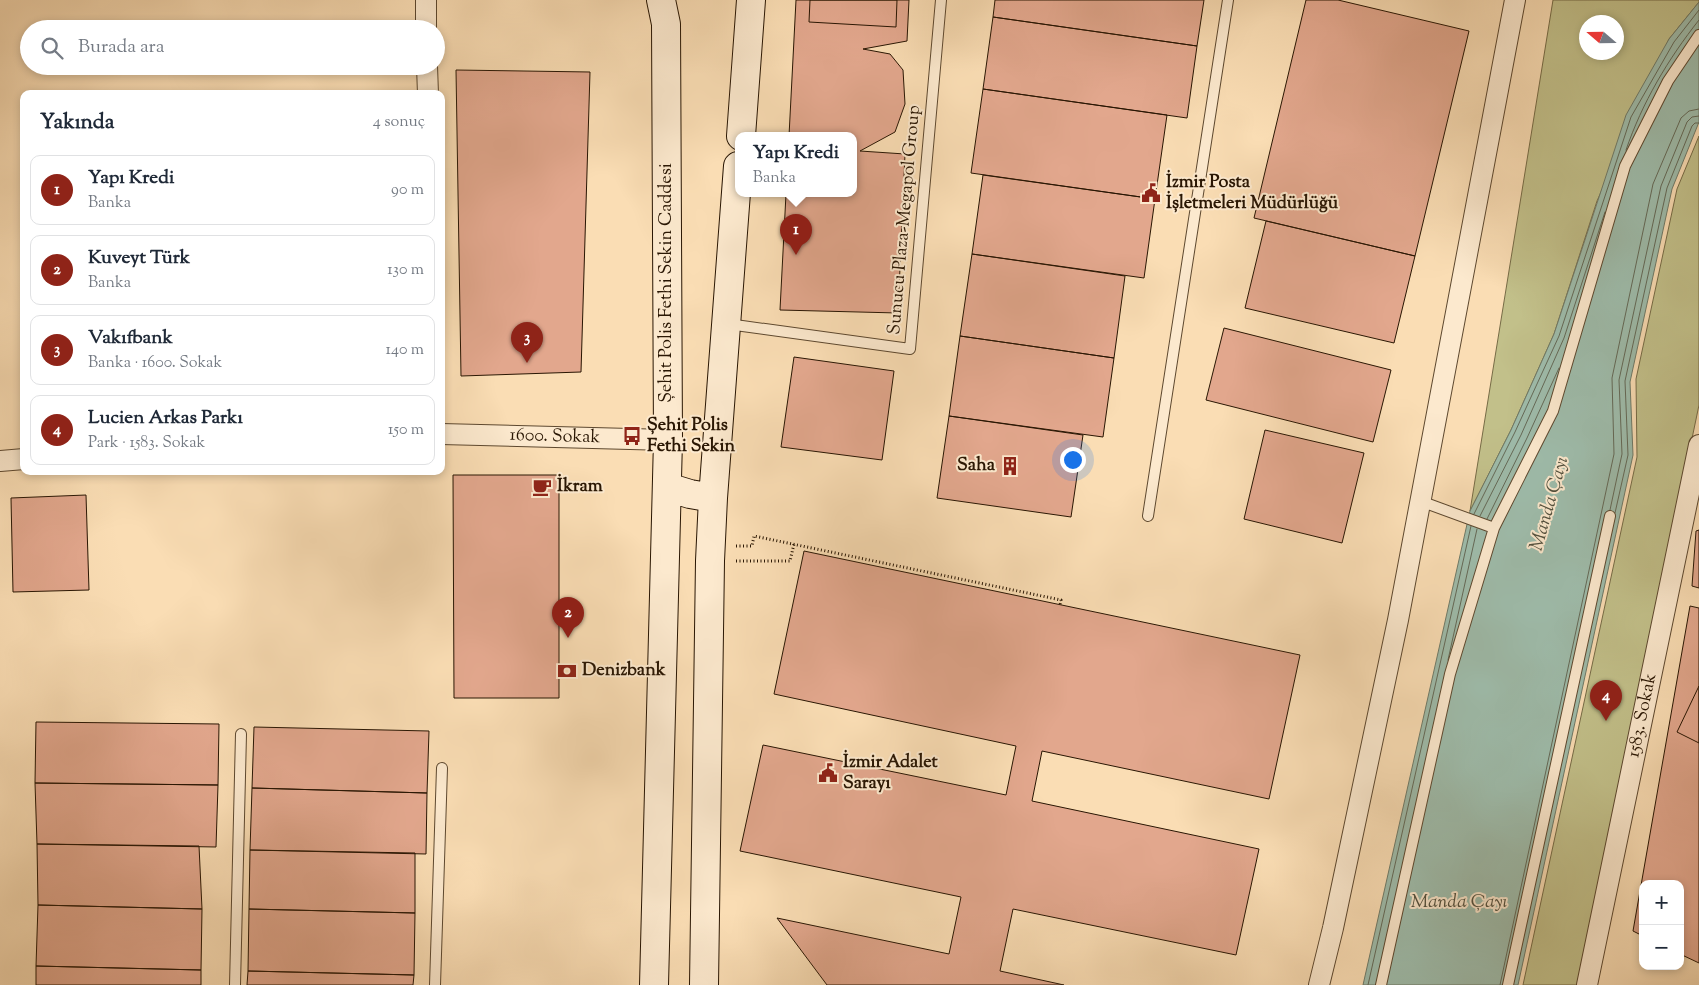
<!DOCTYPE html>
<html lang="tr">
<meta charset="utf-8">
<style>
body{margin:0;font-family:"Sorts Mill Goudy",serif;background:#f6f6f7;color:#1f2937}
.controls{position:absolute;right:15px;bottom:15px;display:grid;overflow:hidden;border-radius:10px;box-shadow:0 2px 8px #0003}
.controls button{width:45px;height:45px;display:grid;place-items:center;padding:0;border:0;border-bottom:1px solid #e0e1e3;background:#fff;color:#1f2937;font:25px sans-serif}
.compass{position:absolute;left:1579px;top:15px;width:45px;height:45px;border-radius:50%;background:#fff;box-shadow:0 2px 8px #0003;rotate:290deg}
.you{position:absolute;left:1072px;top:459px;width:18px;height:18px;margin:-12px;border:4px solid #fff;border-radius:50%;background:#1a73e8;box-shadow:0 0 0 8px #1a73e833}
.badge{display:grid;place-items:center;width:32px;height:32px;border-radius:50%;background:#8f2418;color:#fff;font-size:16px;font-weight:700}
.pin{position:absolute;translate:-50% -41px;filter:drop-shadow(0 1px 2px #0008)}
.pin::after{content:'';position:absolute;top:26px;width:18px;height:15px;background:inherit;clip-path:polygon(0 0,100% 0,50% 100%)}
.popup{position:absolute;left:735px;top:132px;width:122px;height:65px;box-sizing:border-box;display:grid;place-content:center;border-radius:10px;background:#fff;filter:drop-shadow(0 1px 4px #0005);font-size:16px;white-space:nowrap;color:#747a83}
.popup b{font-size:19px;color:#1f2937}
.popup::after{content:'';position:absolute;left:50%;top:100%;margin-left:-10px;border:10px solid transparent;border-top-color:#fff}
.list{margin:0;padding:0;list-style:none}
h2{display:flex;justify-content:space-between;align-items:center;height:65px;margin:0;padding:0 20px;font-size:21px}
h2 small{font-size:16px;font-weight:400;color:#747a83}
.list li{display:grid;grid-template-columns:32px 1fr auto;gap:15px;align-items:center;box-sizing:border-box;height:70px;margin:0 10px 10px;padding:0 10px;border:1px solid #e0e1e3;border-radius:10px}
.list b{display:block;font-size:19px;white-space:nowrap}
.list p{margin:0;font-size:16px;white-space:nowrap;color:#747a83}
.list em{font-size:16px;font-style:normal;color:#747a83}
.icon{flex:none;width:28px;height:28px;fill:none;stroke:currentColor;stroke-width:2;stroke-linecap:round;stroke-linejoin:round}
.map{position:relative;flex:none;width:1699px;height:985px;overflow:hidden}
.search{position:absolute;background:#fff;box-shadow:0 2px 8px #0003;left:20px;top:20px;width:425px;height:55px;display:flex;align-items:center;gap:12px;box-sizing:border-box;padding:0 18px;border-radius:28px;color:#747a83;font-size:19px}
.panel{position:absolute;background:#fff;box-shadow:0 2px 8px #0003;left:20px;top:90px;width:425px;height:385px;border-radius:10px}
.map>svg:first-child{display:block}
.green{fill:#c2c08a;stroke:#766b46;fill-rule:evenodd}
.water{fill:#9ebcab;stroke:#6f7a68}
.lines{fill:none;stroke-linecap:round;stroke-linejoin:round}
.shore{stroke:#646957;stroke-width:1}
.building{fill:#e2a78d;stroke:#291603}
.lane-casing{stroke:#5d482f;stroke-width:12}
.street-casing{stroke:#5d482f;stroke-width:22}
.secondary-casing{stroke:#291603;stroke-width:30}
.path{stroke:#291603;stroke-width:3;stroke-dasharray:1 2.5;stroke-linecap:butt}
.lane{stroke:#fce9ce;stroke-width:10}
.street{stroke:#fce9ce;stroke-width:20}
.secondary{stroke:#fce9ce;stroke-width:28}
.labels{text-anchor:middle;dominant-baseline:central;stroke-width:4;stroke-linejoin:round;paint-order:stroke}
.poi-label{font-size:18px;font-weight:bold;fill:#291603;stroke:#fce9ce;text-anchor:start}
.street-label{font-size:18px;fill:#291603;stroke:#fce9ce}
.water-label{font-size:19px;font-style:italic;fill:#52503e;stroke:#fce9ce}
</style>
<div class="map">
<svg width="1699" height="985" viewBox="0 0 1699 985">
<rect width="100%" height="100%" fill="#faddb4"/>
<filter id="stains"><feTurbulence type="fractalNoise" baseFrequency=".004" numOctaves="4"/><feColorMatrix values="0 0 0 0 .2 0 0 0 0 .09 0 0 0 0 .02 0 0 0 .5 -.17"/></filter>
<radialGradient id="worn" r=".72"><stop offset=".6" stop-color="#630" stop-opacity="0"/><stop offset="1" stop-color="#630" stop-opacity=".3"/></radialGradient>
<!-- green -->
<path class="green" d="M1553 0H1699V2L1669 39 1597 201 1554 334 1511 430 1470 511ZM1586 22H1616V52H1586Z
M1699 136V405L1578 985H1523L1637 457 1636 379 1677 189Z"/>
<!-- water -->
<path class="water" d="M1699 2V122L1672 189 1630 382 1633 455 1518 985H1363L1470 511 1511 430 1554 334 1626 115 1669 39Z"/>
<g class="lines">
<!-- shore -->
<path class="shore" d="M1626 150C1642 103 1668 59 1699 20
M1610 510 1622 454 1619 380 1661 186 1687 122 1692 117 1699 116
M1615 513 1628 455 1625 381 1667 188 1692 126 1695 123H1699
M1474 514 1515 432 1559 336 1631 117 1674 42 1699 10
M1480 516 1521 435 1564 338 1605 212
M1487 519 1527 438 1559 368
M1448 660 1477 529
M1368 985 1471 526
M1500 985 1614 454 1612 378 1653 184 1681 118 1689 111 1699 109"/>
</g>
<!-- building -->
<path class="building" d="M796 0H909L907 41 863 49 890 54 903 70 905 104 895 132 860 151 905 154 898 313 780 310 786 194H854V136H789Z
M810 0H897L896 27 809 22Z
M995 0H1204L1197 46 993 17Z
M1306 0H1338L1469 31 1415 256 1254 218Z
M993 17 1197 46 1187 118 983 89Z
M456 70 590 72 581 372 461 376Z
M983 89 1167 115 1155 199 971 173Z
M983 175 1155 199 1144 278 972 254Z
M1266 221 1415 256 1394 343 1245 308Z
M972 254 1125 276 1114 358 960 336Z
M1224 328 1391 370 1373 442 1206 400Z
M960 336 1114 358 1103 437 949 416Z
M794 357 894 371 882 460 781 447Z
M949 416 1083 435 1071 517 937 498Z
M1265 430 1364 453 1342 543 1244 519Z
M453 475H559V698H454Z
M86 495 89 590 13 592 11 498Z
M1699 530V588L1692 586 1696 531Z
M804 551 1300 655 1269 799 1042 751 1032 801 1259 849 1236 955 1013 909 1000 971 1064 985H827L777 918 949 954 961 897 740 851 763 745 1006 795 1016 746 774 694Z
M1690 606 1699 608V963L1680 954V884H1643V936L1633 931Z
M1699 686V743L1677 732Z
M36 722 219 724 218 785 35 783Z
M254 727 429 731 427 793 252 788Z
M35 783 218 785 216 847 37 844Z
M252 788 427 793 426 854 250 850Z
M37 844 199 846 202 909 38 905Z
M250 850 415 853V913L249 909Z
M38 905 202 909 201 970 36 966Z
M249 909 415 913 414 975 248 971Z
M36 966 201 970V985H36Z
M248 971 414 975 413 985H247Z"/>
<g class="lines">
<!-- lane casing -->
<g class="lane-casing">
<path id="lane" d="M728 324 910 349 941 0
M1420 501 1494 528
M1148 516 1228 0
M235 985 241 734
M435 985 442 768
M1381 985 1450 674 1494 528 1553 411 1625 166 1668 81 1699 35
M1508 985 1610 516"/>
</g>
<!-- street casing -->
<g class="street-casing">
<g id="street">
<path d="M426 0V29"/>
<path d="M427 66 428 94"/>
<path id="s1" d="M441 434 668 440"/>
<path d="M0 461 24 459"/>
<path d="M1319 985 1333 928 1398 620 1515 0"/>
<path id="s2" d="M1587 985 1699 445"/>
</g>
</g>
<!-- secondary casing -->
<g class="secondary-casing">
<path id="secondary" d="M741 136 751 0
M667 487 690 494 713 498
M654 985 668 440 666 24 661 0
M704 985 710 561 713 498 738 166"/>
</g>
<!-- path -->
<path class="path" d="M736 546H752L754 536 1061 600 1060 605
M736 561H790L794 544"/>
<!-- lane -->
<use href="#lane" class="lane"/>
<!-- street -->
<use href="#street" class="street"/>
<!-- secondary -->
<use href="#secondary" class="secondary"/>
</g>
<!-- icons -->
<defs>
<g id="civic-bare" transform="scale(1.5)"><path d="M-.6-6.5H3V-4.5H.6V-3L4-1V1h2V6H-6V1h2V-1L-.6-3ZM-1.2 2.5V6h2.4V2.5Z" fill="#8f2418" stroke="#fce9ce" stroke-width="2.5" paint-order="stroke"/></g>
<g id="bus-bare" transform="scale(1.5)"><path d="M-5-6H5V4H4V6H2V4H-2V6H-4V4H-5ZM-3.5-4V0h7V-4ZM-3.5 1.2v1.5H-2V1.2ZM2 1.2v1.5H3.5V1.2Z" fill="#8f2418" stroke="#fce9ce" stroke-width="2.5" paint-order="stroke"/></g>
<g id="building-bare" transform="scale(1.5)"><path d="M-4-6H4V6H1V3H-1V6H-4ZM-2.5-4.3h1.7v1.8h-1.7ZM.8-4.3h1.7v1.8H.8ZM-2.5-1h1.7V.8h-1.7ZM.8-1h1.7V.8H.8Z" fill="#8f2418" stroke="#fce9ce" stroke-width="2.5" paint-order="stroke"/></g>
<g id="cafe-bare" transform="scale(1.5)"><path d="M-5.5-4.5H6V0H3Q3 3.5 0 3.5H-2.5Q-5.5 3.5-5.5 0ZM3-3.2v2h1.7v-2ZM-6 4.5H4V6H-6Z" fill="#8f2418" stroke="#fce9ce" stroke-width="2.5" paint-order="stroke"/></g>
<g id="bank-bare" transform="scale(1.5)"><path d="M-6-4H6V4H-6ZM0-2.3a2.3 2.3 0 1 0 0 4.6a2.3 2.3 0 1 0 0-4.6Z" fill="#8f2418" stroke="#fce9ce" stroke-width="2.5" paint-order="stroke"/></g>
</defs>
<g fill-rule="evenodd">
<use href="#civic-bare" x="1151" y="193"/>
<use href="#bus-bare" x="632" y="436"/>
<use href="#building-bare" x="1010" y="466"/>
<use href="#cafe-bare" x="542" y="487"/>
<use href="#bank-bare" x="567" y="671"/>
<use href="#civic-bare" x="828" y="773"/>
</g>
<g class="labels">
<!-- poi labels -->
<g class="poi-label">
<text x="1166" y="183">İzmir Posta<tspan x="1166" dy="21">İşletmeleri Müdürlüğü</tspan></text>
<text x="647" y="426">Şehit Polis<tspan x="647" dy="21">Fethi Sekin</tspan></text>
<text x="995" y="466" text-anchor="end">Saha</text>
<text x="557" y="487">İkram</text>
<text x="582" y="671">Denizbank</text>
<text x="843" y="763">İzmir Adalet<tspan x="843" dy="21">Sarayı</tspan></text>
</g>
<!-- street labels -->
<g class="street-label">
<text transform="translate(905 220) rotate(-85)">Sunucu Plaza-Megapol Group</text>
<text transform="translate(667 283) rotate(-90)">Şehit Polis Fethi Sekin Caddesi</text>
<text stroke="none"><textPath href="#s1" startOffset="114">1600. Sokak</textPath></text>
<text stroke="none"><textPath href="#s2" startOffset="275">1583. Sokak</textPath></text>
</g>
<!-- water labels -->
<g class="water-label">
<text transform="translate(1550 504) rotate(-74)">Manda Çayı</text>
<text x="1459" y="902">Manda Çayı</text>
</g>
</g>
<rect width="100%" height="100%" filter="url(#stains)"/>
<rect width="100%" height="100%" fill="url(#worn)"/>
</svg>
<div class="controls">
<button>+</button>
<button>−</button>
</div>
<svg class="compass" viewBox="-18 -18 36 36"><path d="M0-13l5 13h-10z" fill="#e53935"/><path d="M0 13l5-13h-10z" fill="#747a83"/></svg>
<div class="you"></div>
<div class="pin badge" style="left:796px;top:255px">1</div>
<div class="popup"><b>Yapı Kredi</b>Banka</div>
<div class="pin badge" style="left:568px;top:638px">2</div>
<div class="pin badge" style="left:527px;top:363px">3</div>
<div class="pin badge" style="left:1606px;top:721px">4</div>
<div class="search"><svg class="icon" aria-label="search" viewBox="0 0 24 24"><circle cx="10" cy="10" r="6"/><path d="M15 15l6 6"/></svg>Burada ara</div>
<section class="panel">
<h2>Yakında<small>4 sonuç</small></h2>
<ul class="list">
<li><span class="badge">1</span><div><b>Yapı Kredi</b><p>Banka</p></div><em>90 m</em></li>
<li><span class="badge">2</span><div><b>Kuveyt Türk</b><p>Banka</p></div><em>130 m</em></li>
<li><span class="badge">3</span><div><b>Vakıfbank</b><p>Banka · 1600. Sokak</p></div><em>140 m</em></li>
<li><span class="badge">4</span><div><b>Lucien Arkas Parkı</b><p>Park · 1583. Sokak</p></div><em>150 m</em></li>
</ul>
</section>
</div>
